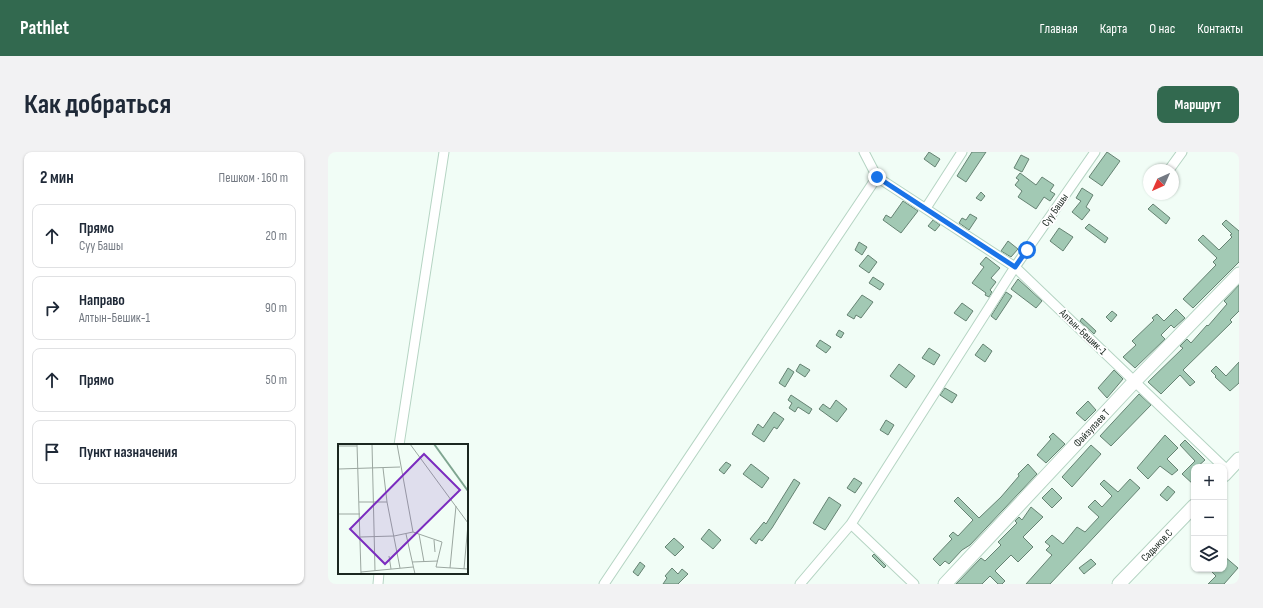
<!DOCTYPE html>
<html lang="ru">
<meta charset="utf-8">
<style>
body{margin:0;font-family:"Sofia Sans Condensed",sans-serif;background:#f2f2f3;color:#1f2937}
.controls{position:absolute;right:12px;bottom:12px;display:grid;overflow:hidden;border-radius:8px;box-shadow:0 1px 3px #0004}
.controls button{width:36px;height:36px;display:grid;place-items:center;padding:0;border:0;border-bottom:1px solid #e0e1e3;background:#fff;color:#1f2937;font:20px sans-serif}
.compass{position:absolute;left:815px;top:12px;width:36px;height:36px;border-radius:50%;background:#fff;box-shadow:0 1px 3px #0004;rotate:225deg}
.stop{position:absolute;width:12px;height:12px;margin:-9px;border:3px solid #1a73e8;border-radius:50%;background:#fff}
.stop.end{background:#1a73e8;border-color:#fff;box-shadow:0 1px 4px #0008}
.list{margin:0;padding:0;list-style:none}
h2{display:flex;justify-content:space-between;align-items:center;height:52px;margin:0;padding:0 16px;font-size:17px}
h2 small{font-size:13px;font-weight:400;color:#747a83}
.list li{display:grid;grid-template-columns:26px 1fr auto;gap:12px;align-items:center;box-sizing:border-box;height:64px;margin:0 8px 8px;padding:0 8px;border:1px solid #e0e1e3;border-radius:8px}
.list b{display:block;font-size:15px;white-space:nowrap}
.list p{margin:0;font-size:13px;white-space:nowrap;color:#747a83}
.list em{font-size:13px;font-style:normal;color:#747a83}
.icon{flex:none;width:22px;height:22px;fill:none;stroke:currentColor;stroke-width:2;stroke-linecap:round;stroke-linejoin:round}
.map{position:relative;flex:none;width:911px;height:432px;overflow:hidden;border-radius:8px}
header{display:flex;align-items:center;gap:24px;box-sizing:border-box;height:56px;padding:0 20px;background:#32694f;color:#fff}
header strong{font-size:19px}
nav{display:flex;gap:22px;margin-inline-start:auto;font-size:14px}
.intro{display:flex;align-items:center;justify-content:space-between;box-sizing:border-box;height:96px;padding:0 24px}
h1{margin:0;font-size:28px}
.button{padding:10px 18px;border-radius:8px;background:#32694f;color:#fff;font-size:14px;font-weight:700}
main{display:flex;gap:24px;padding:0 24px}
aside{flex:1;background:#fff;border-radius:8px;box-shadow:0 1px 3px #0004}
.map>svg:first-child{display:block}
.building{fill:#a2c9b4;stroke:#658272}
.lines{fill:none;stroke-linecap:round;stroke-linejoin:round}
.street-casing{stroke:#b5d4c3;stroke-width:11}
.secondary-casing{stroke:#b5d4c3;stroke-width:15}
.street{stroke:#fff;stroke-width:9}
.secondary{stroke:#fff;stroke-width:13}
.route{stroke:#1a73e8;stroke-width:5}
.labels{text-anchor:middle;dominant-baseline:central;stroke-width:3.5;stroke-linejoin:round;paint-order:stroke}
.street-label{font-size:11px;fill:#1b2720;stroke:#fff}
.inset-river{fill:none;stroke:#7fa590;stroke-width:2}
.inset-road{fill:none;stroke:#9ba7a0;stroke-width:1}
.view{fill:#7b2cbf;fill-opacity:0.15;stroke:#7b2cbf;stroke-width:2}
.inset-edge{fill:none;stroke:#1b2720;stroke-width:2}
</style>
<header>
<strong>Pathlet</strong>
<nav><a>Главная</a><a>Карта</a><a>О нас</a><a>Контакты</a></nav>
</header>
<div class="intro"><h1>Как добраться</h1><a class="button">Маршрут</a></div>
<main>
<aside>
<h2>2 мин<small>Пешком · 160 m</small></h2>
<ul class="list">
<li><svg class="icon" aria-label="ahead" viewBox="0 0 24 24"><path d="M12 20V5M6 11l6-6 6 6"/></svg><div><b>Прямо</b><p>Суу Башы</p></div><em>20 m</em></li>
<li><svg class="icon" aria-label="right" viewBox="0 0 24 24"><path d="M7 20v-9h11M14 6l5 5-5 5"/></svg><div><b>Направо</b><p>Алтын-Бешик-1</p></div><em>90 m</em></li>
<li><svg class="icon" aria-label="ahead" viewBox="0 0 24 24"><path d="M12 20V5M6 11l6-6 6 6"/></svg><div><b>Прямо</b></div><em>50 m</em></li>
<li><svg class="icon" aria-label="arrive" viewBox="0 0 24 24"><path d="M6 21V4h12l-3 4 3 4H6"/></svg><div><b>Пункт назначения</b></div></li>
</ul>
</aside>
<div class="map">
<svg width="911" height="432" viewBox="0 0 911 432">
<rect width="100%" height="100%" fill="#f1fdf6"/>
<!-- building -->
<path class="building" d="M601 0 612 7 607 15 596 7Z
M644 0H658L638 30 629 24Z
M779 0 792 9 774 34 761 25Z
M693 3 701 7 694 20 686 16Z
M692 21 708 33 714 25 726 33 722 39 727 42 722 49 716 45 708 57 690 45 694 39 687 33 691 28 688 26Z
M754 36 765 43 758 55 762 58 754 68 744 60 753 49 748 46Z
M653 40 657 44 653 49 648 46Z
M575 49 590 59 573 81 555 68 558 63 563 66Z
M825 52 842 66 838 72 820 57Z
M642 62 649 66 641 78 631 71 634 66 638 68Z
M605 68 612 73 607 79 600 74Z
M898 68 911 79V110L865 156 855 147 888 113 885 110 889 106 870 88 875 83 891 98 904 85 902 83 904 82 894 72Z
M761 72 780 86 777 91 757 76Z
M731 76 745 85 735 99 722 89Z
M680 89 690 97 683 105 673 99Z
M531 90 539 95 534 103 527 98Z
M540 103 549 110 541 121 531 114Z
M658 105 672 116 663 126 668 130 662 138 664 140 661 145 657 143 658 141 644 131 656 115 652 112Z
M545 125 556 132 552 138 541 131Z
M690 127 714 149 708 156 683 137Z
M911 133V159L902 168 904 170 855 218 867 230 862 234 852 223 833 242 820 230 855 196 852 194 859 187 863 191 879 173 880 174 899 152 896 149Z
M678 140 684 144 668 168 663 164Z
M534 143 545 150 533 166 528 163 526 167 519 163Z
M634 151 645 159 638 169 626 161Z
M848 157 857 166 846 176 843 173 833 183 837 187 807 216 795 205 808 193 804 189 826 168 824 166 829 162 836 169Z
M784 159 789 163 783 170 778 165Z
M754 166 768 179 766 182 752 169Z
M511 178 516 181 513 186 508 183Z
M492 188 503 195 498 201 488 194Z
M655 192 664 199 657 210 647 203Z
M601 196 612 203 606 213 594 206Z
M911 210V231L902 239 887 225 888 224 883 219 888 214 898 224Z
M472 212 482 218 477 225 468 219Z
M571 212 587 224 578 236 562 224Z
M460 216 466 220 457 235 451 231Z
M786 218 795 227 779 246 770 236Z
M617 236 629 243 624 251 612 243Z
M811 242 823 253 783 294 772 284Z
M463 243 484 257 481 262 470 255 467 260 461 256 464 251 460 248Z
M508 248 519 257 509 270 491 257 495 252 502 257Z
M760 249 768 258 757 269 748 261Z
M446 260 456 267 449 277 446 275 436 290 424 282 430 272 435 276Z
M558 268 566 273 560 283 552 278Z
M725 281 737 292 718 311 709 303 723 287 721 285Z
M837 283 850 296 839 307 850 318 844 323 832 314 820 327 809 316Z
M857 288 877 308 869 315H866V333L854 322 867 309 852 293Z
M763 293 773 302 744 335 734 325Z
M398 310 403 313 396 322 391 318Z
M423 312 441 326 434 336 415 322Z
M700 312 709 322 642 393 634 398 621 412 617 409 612 414 605 407 624 387 621 384 625 380 630 384 645 368 626 349 630 345 651 366 673 345 691 324 690 322Z
M526 326 534 331 527 341 519 336Z
M466 327 472 331 444 376 434 389 431 387 428 392 422 387 436 370 438 372Z
M802 327 812 336 722 432H698L724 403 718 398 722 394 717 390 724 383 735 392 749 375 757 380 771 365 760 355 767 348 774 355 784 344 772 332 776 328 790 340Z
M840 334 847 340 839 349 832 343Z
M724 336 734 346 724 356 714 346Z
M501 345 513 353 497 378 485 371Z
M703 355 715 365 695 385 705 395 690 410 683 403 667 419 677 429 674 432H670L662 424 654 432H628L653 406 657 409 673 393 670 390 689 371 687 369 691 365 694 368Z
M381 377 393 388 385 397 373 387Z
M346 386 356 395 347 404 337 395Z
M546 402 558 414 556 416 544 404Z
M896 404 910 416 896 432H880L888 424 881 417H896Z
M763 407 768 412 756 422 751 416Z
M312 410 317 414 310 424 305 420Z
M344 416 350 422 354 417 360 422 350 432H335L339 426 337 424Z"/>
<g class="lines">
<!-- street casing -->
<g class="street-casing">
<path id="street" d="M841 18 854 0
M549 25 687 115 900 319
M598 56 634 0
M71 293 116 0
M50 432 51 421
M276 432 549 25 536 0
M472 432 523 372
M586 432 523 372 687 115 767 0"/>
</g>
<!-- secondary casing -->
<g class="secondary-casing">
<g id="secondary">
<path d="M896 323 911 307"/>
<path id="s1" d="M617 432 806 230 911 122"/>
<path id="s2" d="M791 432 866 354"/>
</g>
</g>
<!-- street -->
<use href="#street" class="street"/>
<!-- secondary -->
<use href="#secondary" class="secondary"/>
</g>
<g class="lines">
<!-- route -->
<path class="route" d="M549 25 687 115 699 98"/>
</g>
<g class="labels">
<!-- street labels -->
<g class="street-label">
<text transform="translate(727 58) rotate(-55)">Суу Башы</text>
<text transform="translate(755 180) rotate(44)">Алтын-Бешик-1</text>
<text stroke="none"><textPath href="#s1" startOffset="214">Файзулаев Т</textPath></text>
<text stroke="none"><textPath href="#s2" startOffset="54">Садыков.С</textPath></text>
</g>
</g>
<!-- overview -->
<g transform="translate(10 292)">
<rect width="130" height="130" fill="#f1fdf6"/>
<path class="inset-river" d="M96 0 130 47"/>
<path class="inset-road" d="M19 0 23 130M34 0 37 127M59 0 75 88 104 98 98 123 130 125M72 0 130 79M0 2H19M45 24 49 58M1 25 62 23M21 58H49L62 124M0 70H22M68 90 77 130M81 90 86 118M22 93 56 92 75 88M96 96 97 108M51 112 53 125M74 118 100 117M112 124 118 62M126 125 130 80M23 128 75 123"/>
<path class="view" d="M86 10 122 46 47 120 12 85Z"/>
<rect width="130" height="130" class="inset-edge"/>
</g>
</svg>
<div class="controls">
<button>+</button>
<button>−</button>
<button><svg class="icon" aria-label="layers" viewBox="0 0 24 24"><path d="M12 4l9 5-9 5-9-5zM3 14l9 5 9-5"/></svg></button>
</div>
<svg class="compass" viewBox="-18 -18 36 36"><path d="M0-13l5 13h-10z" fill="#e53935"/><path d="M0 13l5-13h-10z" fill="#747a83"/></svg>
<div class="stop" style="left:699px;top:98px"></div>
<div class="stop end" style="left:549px;top:25px"></div>
</div>
</main>
